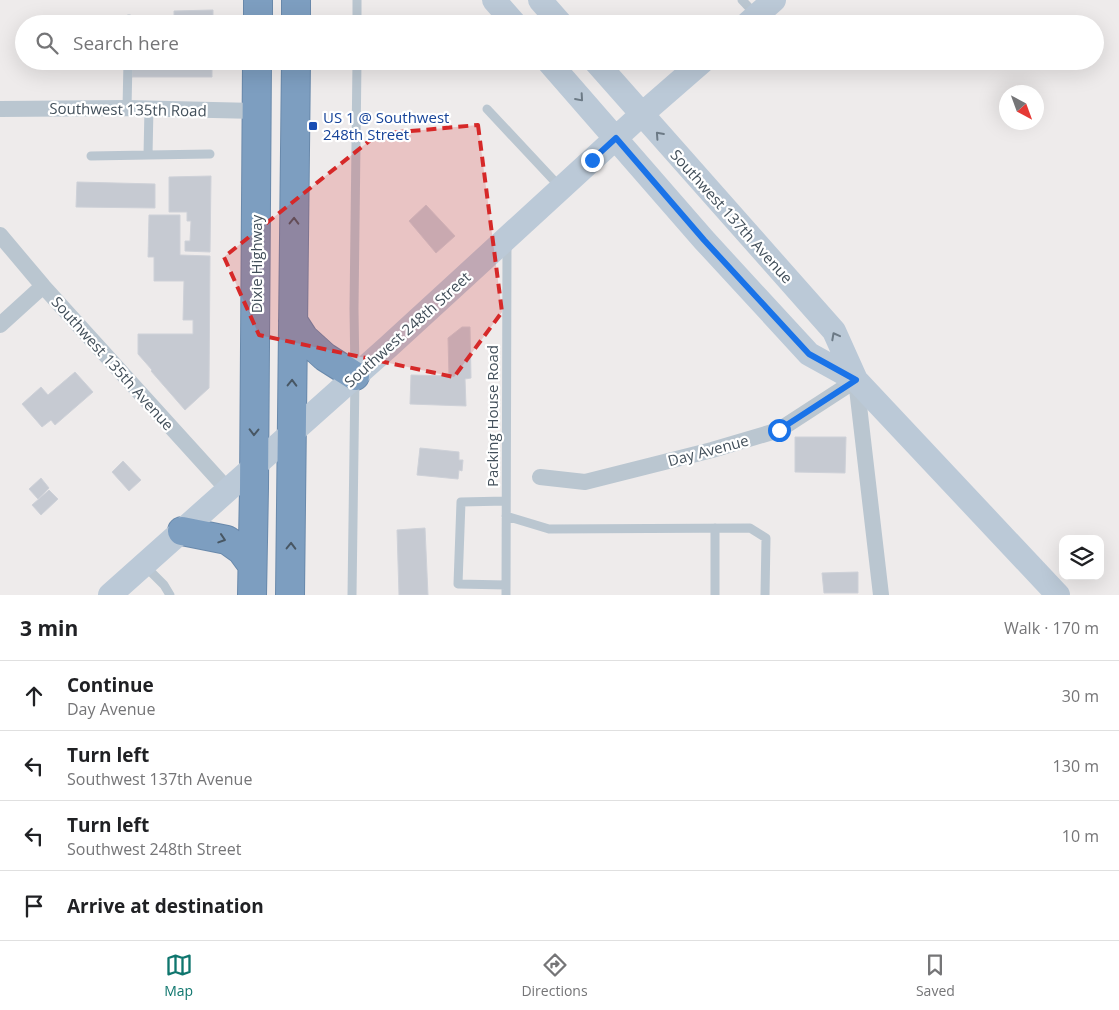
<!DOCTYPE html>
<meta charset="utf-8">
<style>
body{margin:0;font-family:"Open Sans",sans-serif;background:#f2f2f2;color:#202124}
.controls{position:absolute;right:15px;bottom:15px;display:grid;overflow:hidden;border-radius:10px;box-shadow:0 5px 20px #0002}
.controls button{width:45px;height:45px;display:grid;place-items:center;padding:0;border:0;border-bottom:1px solid #e0e0e0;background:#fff;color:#202124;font:25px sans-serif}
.compass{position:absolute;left:999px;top:85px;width:45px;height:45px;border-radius:50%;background:#fff;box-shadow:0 5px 20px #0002;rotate:139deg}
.stop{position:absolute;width:15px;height:15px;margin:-11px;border:4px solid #1a73e8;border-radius:50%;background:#fff}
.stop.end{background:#1a73e8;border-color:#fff;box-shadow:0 1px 5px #0008}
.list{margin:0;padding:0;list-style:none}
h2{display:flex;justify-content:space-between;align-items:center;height:65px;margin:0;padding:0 20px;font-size:21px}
h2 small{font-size:16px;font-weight:400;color:#757577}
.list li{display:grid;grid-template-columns:32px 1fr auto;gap:15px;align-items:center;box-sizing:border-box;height:70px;padding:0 20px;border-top:1px solid #e0e0e0}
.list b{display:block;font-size:19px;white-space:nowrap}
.list p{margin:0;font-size:16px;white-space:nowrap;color:#757577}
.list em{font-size:16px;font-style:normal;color:#757577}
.icon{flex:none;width:28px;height:28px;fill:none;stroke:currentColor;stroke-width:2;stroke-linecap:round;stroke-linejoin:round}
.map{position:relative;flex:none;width:1119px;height:595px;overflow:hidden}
.search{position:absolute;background:#fff;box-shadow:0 5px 20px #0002;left:15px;right:15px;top:15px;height:55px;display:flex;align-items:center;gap:12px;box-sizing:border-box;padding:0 18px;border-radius:28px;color:#757577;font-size:19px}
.sheet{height:345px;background:#fff}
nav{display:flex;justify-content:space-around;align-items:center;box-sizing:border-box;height:70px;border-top:1px solid #e0e0e0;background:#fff;font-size:14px;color:#757577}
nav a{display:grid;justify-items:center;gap:2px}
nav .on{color:#0f766e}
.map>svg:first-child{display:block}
.building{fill:#c6cad2;stroke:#ced1d8}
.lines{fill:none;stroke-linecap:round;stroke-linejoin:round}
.highway-casing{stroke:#6989ab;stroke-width:30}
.lane{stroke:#bac6d0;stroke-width:9}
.street{stroke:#bac6d0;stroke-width:16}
.secondary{stroke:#bbc9d7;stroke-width:24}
.highway{stroke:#7d9ec0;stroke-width:28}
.oneway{stroke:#6c7a86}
.oneway2{stroke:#485764}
.route{stroke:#1a73e8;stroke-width:6}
.marked{fill:#d62828;fill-opacity:0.2;stroke:#d62828;stroke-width:4;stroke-dasharray:10 6;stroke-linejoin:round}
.transit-dot{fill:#1a4fb4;stroke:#fff;stroke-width:2}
.labels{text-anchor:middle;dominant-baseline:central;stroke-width:4.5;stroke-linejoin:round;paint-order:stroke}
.street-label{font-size:15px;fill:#424f5a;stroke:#fff}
.transit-label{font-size:15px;fill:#164399;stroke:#fff;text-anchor:start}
</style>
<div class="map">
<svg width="1119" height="595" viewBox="0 0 1119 595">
<rect width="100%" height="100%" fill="#eeebeb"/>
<!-- building -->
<path class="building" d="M213 10V24H174V11Z
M132 61H212V77H132Z
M211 176 210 252 185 251V241H190L191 221H187V212H169V177Z
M77 182 155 184V208L76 207Z
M426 205 455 236 436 253 409 221Z
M149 215H180V255L210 256 209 388 185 410 151 371 152 370 138 354V334H193V320H183L184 281H154V257H148Z
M462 327H470L471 378 465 379 466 406 410 404 411 375 449 376 448 338Z
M75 372 93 392 55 425 51 420 42 427 22 404 41 387 48 395Z
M795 437H846L845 473 795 472Z
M420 448 459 452V460H463L462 471 459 470 458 479 417 475Z
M123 461 141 480 129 491 112 472Z
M41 478 49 488 38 499 29 489Z
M49 490 58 499 41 515 32 505Z
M425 528 428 595H399L397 530Z
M858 572V593H824L822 573Z"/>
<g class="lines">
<!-- highway casing -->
<g class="highway-casing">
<path id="highway" d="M258 24V0
M296 24V0
M293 321 304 338 325 357 355 376
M182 531 227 540 241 550 252 565
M252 595 254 488 257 61
M290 595 296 61"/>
</g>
<!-- lane -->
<path class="lane" d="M742 0 756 15
M129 24V19
M357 24V0
M127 108 128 61
M149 108 148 155 210 154
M487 109 560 187
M91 156 148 155
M506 501 461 502 458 584 506 585
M506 516 549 529 750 528 766 538 765 595
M144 565 164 585 170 595
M352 595 355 376 354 309 357 61
M506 595 507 243
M715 595V528"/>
<!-- street -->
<path class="street" d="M0 109 127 108 257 111
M0 235 43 286 228 490
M0 325 43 286
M540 477 585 482 712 450 779 430 856 380 881 595"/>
<!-- secondary -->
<path class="secondary" d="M494 0 515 24
M540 0 561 24
M747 24 774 0
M548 61 704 240 809 354 856 380 1058 595
M595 61 834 331 856 380
M110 595 388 347 641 115 703 61"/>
<!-- highway -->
<use href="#highway" class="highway"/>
</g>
<!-- one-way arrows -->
<defs><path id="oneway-chevron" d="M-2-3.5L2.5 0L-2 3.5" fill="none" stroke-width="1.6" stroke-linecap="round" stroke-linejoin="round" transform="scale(1.25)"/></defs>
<g class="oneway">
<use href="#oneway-chevron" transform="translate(580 98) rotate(49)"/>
<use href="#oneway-chevron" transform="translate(659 135) rotate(-132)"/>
<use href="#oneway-chevron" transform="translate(835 336) rotate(-118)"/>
</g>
<g class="oneway2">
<use href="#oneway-chevron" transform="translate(294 221) rotate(-89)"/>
<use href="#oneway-chevron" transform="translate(292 383) rotate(-89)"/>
<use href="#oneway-chevron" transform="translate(254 432) rotate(91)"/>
<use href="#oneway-chevron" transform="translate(222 539) rotate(18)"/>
<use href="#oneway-chevron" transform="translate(291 546) rotate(-89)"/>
</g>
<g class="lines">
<!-- route -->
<path class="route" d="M592 160 616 138 704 240 809 354 856 380 779 430"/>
</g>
<!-- marked area -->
<path class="marked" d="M478 125 502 312 454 377 259 335 224 257 378 134Z"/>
<!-- markers -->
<rect class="transit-dot" x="308" y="121" width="10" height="10" rx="2.5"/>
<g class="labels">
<!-- street labels -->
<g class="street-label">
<text transform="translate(128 109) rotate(1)">Southwest 135th Road</text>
<text transform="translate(732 216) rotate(48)">Southwest 137th Avenue</text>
<text transform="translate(256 264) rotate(-90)">Dixie Highway</text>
<text transform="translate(407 329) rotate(-42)">Southwest 248th Street</text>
<text transform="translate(113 363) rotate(48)">Southwest 135th Avenue</text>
<text transform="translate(492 416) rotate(-90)">Packing House Road</text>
<text transform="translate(708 450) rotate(-15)">Day Avenue</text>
</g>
<!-- transit labels -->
<g class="transit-label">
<text x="323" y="117">US 1 @ Southwest<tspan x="323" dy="17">248th Street</tspan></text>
</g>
</g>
</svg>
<div class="controls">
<button><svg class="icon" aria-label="layers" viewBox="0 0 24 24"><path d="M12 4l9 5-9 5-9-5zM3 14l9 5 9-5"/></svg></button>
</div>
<svg class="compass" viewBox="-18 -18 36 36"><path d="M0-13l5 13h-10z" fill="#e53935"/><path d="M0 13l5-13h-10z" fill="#757577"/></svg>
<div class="stop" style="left:779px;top:430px"></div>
<div class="stop end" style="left:592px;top:160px"></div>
<div class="search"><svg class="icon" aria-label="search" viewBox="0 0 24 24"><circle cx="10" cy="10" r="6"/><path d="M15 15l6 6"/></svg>Search here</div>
</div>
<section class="sheet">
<h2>3 min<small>Walk · 170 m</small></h2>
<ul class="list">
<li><svg class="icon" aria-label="ahead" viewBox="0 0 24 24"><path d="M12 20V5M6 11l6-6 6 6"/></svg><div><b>Continue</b><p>Day Avenue</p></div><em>30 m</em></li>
<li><svg class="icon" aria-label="left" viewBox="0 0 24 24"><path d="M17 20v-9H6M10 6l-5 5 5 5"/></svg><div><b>Turn left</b><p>Southwest 137th Avenue</p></div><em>130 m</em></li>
<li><svg class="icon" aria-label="left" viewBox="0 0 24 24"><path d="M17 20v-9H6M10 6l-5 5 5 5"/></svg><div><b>Turn left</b><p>Southwest 248th Street</p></div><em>10 m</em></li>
<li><svg class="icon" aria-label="arrive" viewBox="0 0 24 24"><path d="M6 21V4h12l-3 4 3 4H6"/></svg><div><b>Arrive at destination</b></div></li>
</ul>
</section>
<nav>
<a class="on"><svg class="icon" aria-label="map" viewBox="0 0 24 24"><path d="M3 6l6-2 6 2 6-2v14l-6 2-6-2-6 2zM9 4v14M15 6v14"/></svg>Map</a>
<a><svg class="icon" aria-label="directions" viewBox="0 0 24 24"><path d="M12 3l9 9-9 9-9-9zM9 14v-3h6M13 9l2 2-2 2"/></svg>Directions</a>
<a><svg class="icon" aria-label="saved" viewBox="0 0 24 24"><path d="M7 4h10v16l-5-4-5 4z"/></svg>Saved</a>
</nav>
